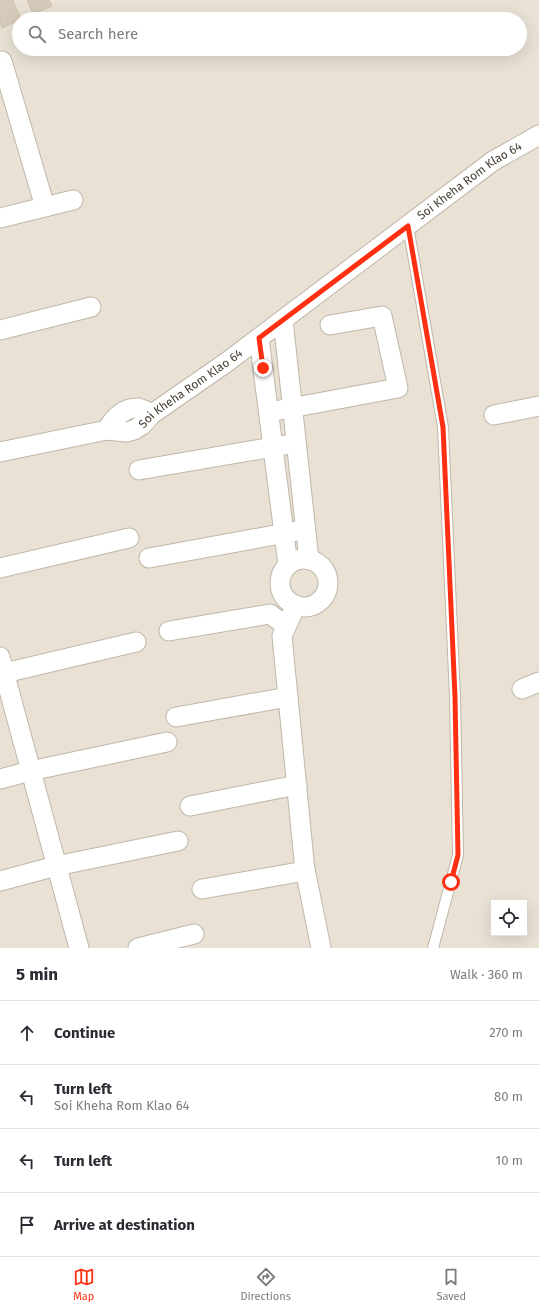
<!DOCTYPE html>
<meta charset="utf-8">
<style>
body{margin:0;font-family:"Fira Sans",sans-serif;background:#f2f2f3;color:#2b2b33}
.controls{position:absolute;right:12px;bottom:12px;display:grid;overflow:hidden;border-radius:0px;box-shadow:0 4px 16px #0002}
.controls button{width:36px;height:36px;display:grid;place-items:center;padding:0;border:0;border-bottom:1px solid #e1e1e2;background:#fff;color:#2b2b33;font:20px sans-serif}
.stop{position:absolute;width:12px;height:12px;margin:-9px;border:3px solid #ff3012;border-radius:50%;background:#fff}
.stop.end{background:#ff3012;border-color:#fff;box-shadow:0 1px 4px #0008}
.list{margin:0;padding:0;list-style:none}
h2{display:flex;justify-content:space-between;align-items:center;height:52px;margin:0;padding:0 16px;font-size:17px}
h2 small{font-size:13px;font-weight:400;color:#7c7c81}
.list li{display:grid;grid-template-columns:26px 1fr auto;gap:12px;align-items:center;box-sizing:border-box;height:64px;padding:0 16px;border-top:1px solid #e1e1e2}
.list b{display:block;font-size:15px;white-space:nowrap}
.list p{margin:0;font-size:13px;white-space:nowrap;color:#7c7c81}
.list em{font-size:13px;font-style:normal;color:#7c7c81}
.icon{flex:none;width:22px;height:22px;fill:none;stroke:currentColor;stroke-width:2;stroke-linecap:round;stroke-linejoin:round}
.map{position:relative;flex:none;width:539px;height:948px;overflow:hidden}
.search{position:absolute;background:#fff;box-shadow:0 4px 16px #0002;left:12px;right:12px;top:12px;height:44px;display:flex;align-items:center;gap:10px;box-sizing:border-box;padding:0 14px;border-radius:22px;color:#7c7c81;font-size:15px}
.sheet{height:308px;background:#fff}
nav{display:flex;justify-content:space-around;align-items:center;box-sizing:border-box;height:56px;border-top:1px solid #e1e1e2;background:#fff;font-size:11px;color:#7c7c81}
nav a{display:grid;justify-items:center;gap:2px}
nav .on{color:#ff3012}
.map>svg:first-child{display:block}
.residential{fill:#e8e1d4;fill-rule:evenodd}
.building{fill:#d6cbbb;stroke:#d1c3ae}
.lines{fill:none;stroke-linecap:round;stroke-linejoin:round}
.lane-casing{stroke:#c0b7a8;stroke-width:12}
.street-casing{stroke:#c0b7a8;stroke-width:21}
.lane{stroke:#fff;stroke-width:10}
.street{stroke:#fff;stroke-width:19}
.route{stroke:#ff3012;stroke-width:5}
.labels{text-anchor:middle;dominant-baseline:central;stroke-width:3;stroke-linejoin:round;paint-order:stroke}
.street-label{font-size:12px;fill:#474035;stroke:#fff}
</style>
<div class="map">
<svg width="539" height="948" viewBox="0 0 539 948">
<rect width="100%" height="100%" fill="#f4efe6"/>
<!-- residential -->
<path class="residential" d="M0 0H539V948H0ZM19 19H520V49H19ZM494 903H524V933H494Z"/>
<!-- building -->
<path class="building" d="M3 0H13L21 19 2 28 0 22V1Z
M27 0H49L52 6 33 14Z"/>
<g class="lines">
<!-- lane casing -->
<g class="lane-casing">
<path id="lane" d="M408 226 443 427 455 697 458 855 433 948"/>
</g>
<!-- street casing -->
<g class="street-casing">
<g id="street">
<path d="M2 61 45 207"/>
<path d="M0 218 73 200"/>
<path d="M283 320 309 560"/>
<path d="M0 330 91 307"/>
<path d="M259 338 288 565"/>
<path d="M269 412 398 388 382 316 330 325"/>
<path d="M494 415 539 406"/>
<path d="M107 430C113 419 122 408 137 408 142 408 148 412 152 414"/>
<path id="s1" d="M0 452 107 430 126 432 134 430 142 425 152 414 227 362 493 161 539 135"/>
<path d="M139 470 285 445"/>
<path d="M149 558 297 531"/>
<circle cx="304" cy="583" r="24"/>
<path d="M0 568 129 538"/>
<path d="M169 631 270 614 286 626"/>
<path d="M0 657 79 948"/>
<path d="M0 674 136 642"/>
<path d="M522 689 539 682"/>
<path d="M176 717 288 697"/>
<path d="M0 779 30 771 167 742"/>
<path d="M190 806 297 785"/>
<path d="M305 869 321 948"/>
<path d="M0 881 56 866 178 841"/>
<path d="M202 889 305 871 282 636 296 605"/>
<path d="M138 948 194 934"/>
</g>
</g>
<!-- lane -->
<use href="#lane" class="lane"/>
<!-- street -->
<use href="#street" class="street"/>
</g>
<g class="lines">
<!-- route -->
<path class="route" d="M263 368 259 338 408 226 443 427 455 697 458 855 451 882"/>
</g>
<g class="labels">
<!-- street labels -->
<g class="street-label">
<text stroke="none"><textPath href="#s1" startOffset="555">Soi Kheha Rom Klao 64</textPath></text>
<text stroke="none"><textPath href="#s1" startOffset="207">Soi Kheha Rom Klao 64</textPath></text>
</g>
</g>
</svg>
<div class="controls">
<button><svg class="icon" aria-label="locate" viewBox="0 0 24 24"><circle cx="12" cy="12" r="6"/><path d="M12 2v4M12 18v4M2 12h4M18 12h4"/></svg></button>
</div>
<div class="stop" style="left:451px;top:882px"></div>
<div class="stop end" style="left:263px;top:368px"></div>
<div class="search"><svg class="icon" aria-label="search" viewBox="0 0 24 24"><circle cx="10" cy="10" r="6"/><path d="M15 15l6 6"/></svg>Search here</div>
</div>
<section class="sheet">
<h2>5 min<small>Walk · 360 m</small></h2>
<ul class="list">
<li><svg class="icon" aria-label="ahead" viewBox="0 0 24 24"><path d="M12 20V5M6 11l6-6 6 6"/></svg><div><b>Continue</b></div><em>270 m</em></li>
<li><svg class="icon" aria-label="left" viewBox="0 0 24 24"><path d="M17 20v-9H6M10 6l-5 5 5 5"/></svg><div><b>Turn left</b><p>Soi Kheha Rom Klao 64</p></div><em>80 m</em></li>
<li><svg class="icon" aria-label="left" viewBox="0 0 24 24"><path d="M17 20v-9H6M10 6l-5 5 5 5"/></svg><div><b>Turn left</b></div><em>10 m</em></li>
<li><svg class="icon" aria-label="arrive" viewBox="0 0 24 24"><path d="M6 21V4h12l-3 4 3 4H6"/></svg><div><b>Arrive at destination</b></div></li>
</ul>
</section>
<nav>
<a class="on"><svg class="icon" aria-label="map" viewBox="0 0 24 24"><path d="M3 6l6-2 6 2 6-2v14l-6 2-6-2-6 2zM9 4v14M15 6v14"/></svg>Map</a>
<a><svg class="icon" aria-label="directions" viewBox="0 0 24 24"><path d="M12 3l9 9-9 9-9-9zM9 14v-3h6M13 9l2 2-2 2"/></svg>Directions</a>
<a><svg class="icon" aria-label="saved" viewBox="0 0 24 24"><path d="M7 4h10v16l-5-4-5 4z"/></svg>Saved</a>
</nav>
